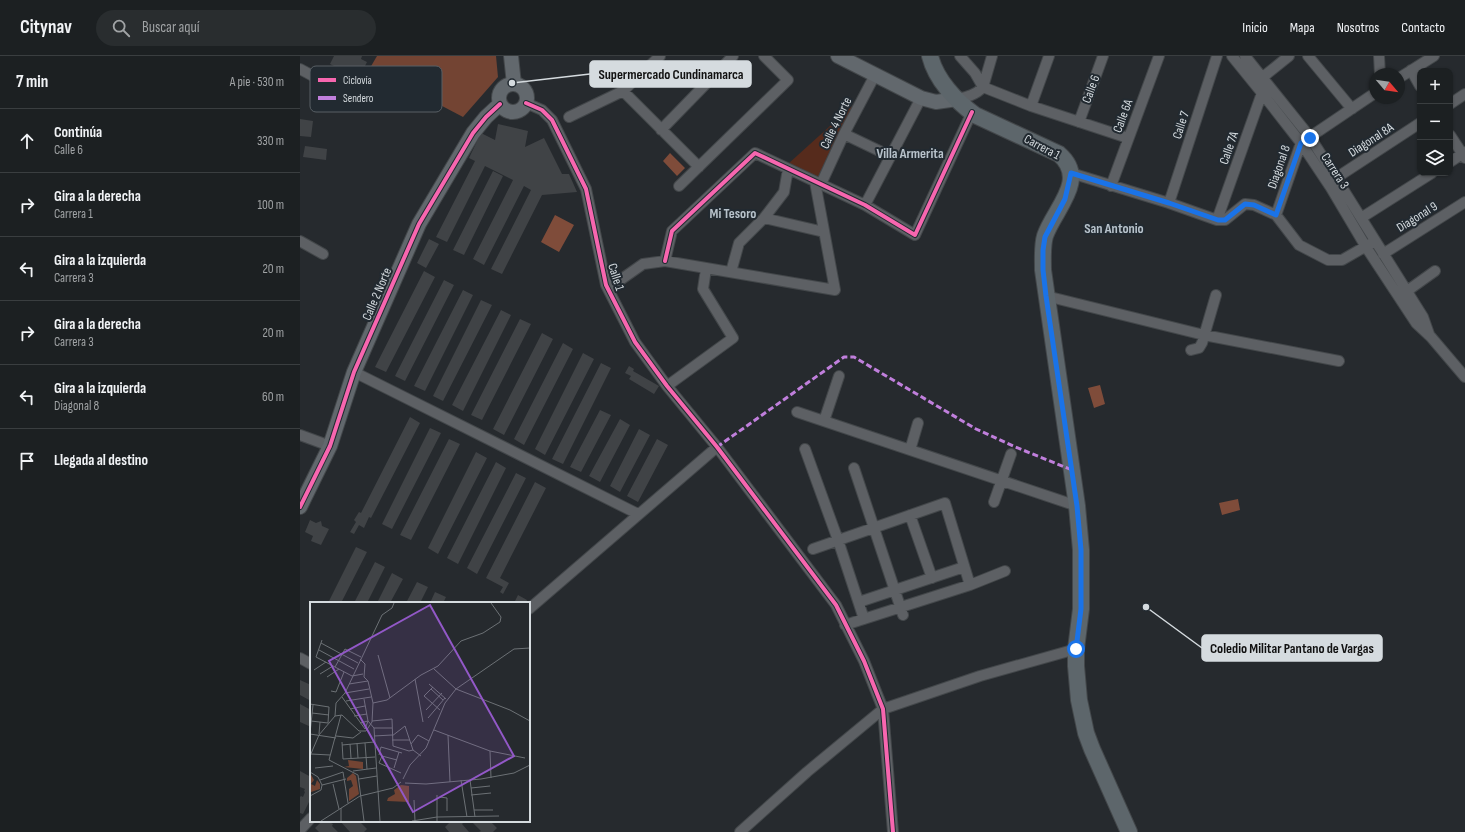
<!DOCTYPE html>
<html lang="es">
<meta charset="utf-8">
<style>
body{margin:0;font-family:"Sofia Sans Condensed",sans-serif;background:#292d2f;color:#f1f3f6}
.controls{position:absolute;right:12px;top:12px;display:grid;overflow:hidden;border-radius:8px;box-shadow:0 1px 3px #0004}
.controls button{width:36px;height:36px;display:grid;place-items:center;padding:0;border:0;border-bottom:1px solid #3a3e40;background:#1c2022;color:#f1f3f6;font:20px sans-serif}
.compass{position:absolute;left:1069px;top:12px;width:36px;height:36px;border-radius:50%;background:#1c2022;box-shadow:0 1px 3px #0004;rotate:119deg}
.stop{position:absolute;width:12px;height:12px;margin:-9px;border:3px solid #1a73e8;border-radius:50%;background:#fff}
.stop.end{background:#1a73e8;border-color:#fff;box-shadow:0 1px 4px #0008}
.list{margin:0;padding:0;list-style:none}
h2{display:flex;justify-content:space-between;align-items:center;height:52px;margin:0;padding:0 16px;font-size:17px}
h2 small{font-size:13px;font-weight:400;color:#a0a3a5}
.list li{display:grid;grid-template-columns:26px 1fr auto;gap:12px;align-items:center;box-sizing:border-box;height:64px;padding:0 16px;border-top:1px solid #3a3e40}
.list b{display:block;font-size:15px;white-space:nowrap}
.list p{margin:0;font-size:13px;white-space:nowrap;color:#a0a3a5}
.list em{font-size:13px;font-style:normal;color:#a0a3a5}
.icon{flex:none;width:22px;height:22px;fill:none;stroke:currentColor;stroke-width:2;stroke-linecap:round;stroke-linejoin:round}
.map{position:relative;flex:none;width:1165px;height:776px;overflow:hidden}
header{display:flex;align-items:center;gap:24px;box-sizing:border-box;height:56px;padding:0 20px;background:#1c2022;border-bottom:1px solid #3a3e40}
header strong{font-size:19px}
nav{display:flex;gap:22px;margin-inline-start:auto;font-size:14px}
.search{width:280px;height:36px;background:#292d2f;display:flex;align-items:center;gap:10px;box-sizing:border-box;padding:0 14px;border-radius:22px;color:#a0a3a5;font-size:15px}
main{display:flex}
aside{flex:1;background:#1c2022}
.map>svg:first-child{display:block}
.green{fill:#562b1c}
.forest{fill:#734433}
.water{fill:#7f4c3a}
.building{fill:#404346}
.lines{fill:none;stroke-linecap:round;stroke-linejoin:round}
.street-casing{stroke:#43474a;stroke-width:12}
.secondary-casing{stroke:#43474a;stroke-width:16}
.primary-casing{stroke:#43474a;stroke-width:18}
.street{stroke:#5d6064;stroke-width:10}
.secondary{stroke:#62686d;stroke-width:14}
.primary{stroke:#5d666b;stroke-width:16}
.quiet{stroke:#c07fdc;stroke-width:3;stroke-dasharray:6 3;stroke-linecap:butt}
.cycleway-casing{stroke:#222a31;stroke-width:6}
.cycleway{stroke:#f766af;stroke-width:4}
.route{stroke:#1a73e8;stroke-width:5}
.labels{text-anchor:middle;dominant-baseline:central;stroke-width:4;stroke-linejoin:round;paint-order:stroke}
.street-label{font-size:13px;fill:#d5dbdf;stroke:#222a31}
.neighbourhood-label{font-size:14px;font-weight:bold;fill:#b7c2cb;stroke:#222a31}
.inset-road{fill:none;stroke:#6c7175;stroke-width:1}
.view{fill:#9258c7;fill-opacity:0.15;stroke:#9258c7;stroke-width:2}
.inset-edge{fill:none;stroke:#d5dbdf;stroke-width:2}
.key{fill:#222a31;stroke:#585f65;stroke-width:1}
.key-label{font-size:11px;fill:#d5dbdf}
.leader{fill:none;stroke:#d5dbdf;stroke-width:1.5}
.callout-dot{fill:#d5dbdf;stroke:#222a31;stroke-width:1.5}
.callout{fill:#d5dbdf;stroke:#d5dbdf;stroke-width:1.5}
.callout-label{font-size:14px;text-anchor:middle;font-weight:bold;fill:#111}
</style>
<header>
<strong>Citynav</strong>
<div class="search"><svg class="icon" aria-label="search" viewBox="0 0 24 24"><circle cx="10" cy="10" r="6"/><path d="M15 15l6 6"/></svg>Buscar aquí</div>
<nav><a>Inicio</a><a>Mapa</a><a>Nosotros</a><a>Contacto</a></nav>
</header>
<main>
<aside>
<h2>7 min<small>A pie · 530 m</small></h2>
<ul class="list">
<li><svg class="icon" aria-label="ahead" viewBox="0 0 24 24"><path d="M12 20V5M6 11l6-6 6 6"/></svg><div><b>Continúa</b><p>Calle 6</p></div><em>330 m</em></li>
<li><svg class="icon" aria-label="right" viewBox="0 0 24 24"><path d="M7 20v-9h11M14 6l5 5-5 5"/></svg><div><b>Gira a la derecha</b><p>Carrera 1</p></div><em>100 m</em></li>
<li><svg class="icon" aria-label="left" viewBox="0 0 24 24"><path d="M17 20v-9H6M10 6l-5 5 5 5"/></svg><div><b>Gira a la izquierda</b><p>Carrera 3</p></div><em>20 m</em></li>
<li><svg class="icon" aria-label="right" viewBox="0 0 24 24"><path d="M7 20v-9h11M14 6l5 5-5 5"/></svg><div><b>Gira a la derecha</b><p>Carrera 3</p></div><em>20 m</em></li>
<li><svg class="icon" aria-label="left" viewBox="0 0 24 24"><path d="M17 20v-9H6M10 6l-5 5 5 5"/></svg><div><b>Gira a la izquierda</b><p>Diagonal 8</p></div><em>60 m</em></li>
<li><svg class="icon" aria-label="arrive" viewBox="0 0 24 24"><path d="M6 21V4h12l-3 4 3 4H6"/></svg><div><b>Llegada al destino</b></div></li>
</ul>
</aside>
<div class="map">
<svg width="1165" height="776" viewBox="0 0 1165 776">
<rect width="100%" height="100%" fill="#262a2e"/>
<!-- green -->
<path class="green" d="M561 42 522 124 488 108Z"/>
<!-- forest -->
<path class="forest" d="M77 0H196L198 21 163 61 70 12Z"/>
<!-- water -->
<path class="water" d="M370 97 385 112 377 120 363 105Z
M255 159 274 169 259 196 241 186Z
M800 329 805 348 794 352 788 332Z
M938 443 940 454 922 459 919 447Z"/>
<!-- building -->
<path class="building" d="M34 0H62L61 3 67 6 59 22 52 20 50 25 34 16 36 11 30 8Z
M0 63 13 65 11 81 0 80Z
M198 68 228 75 225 91 244 82 262 118H269L277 136 242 139 202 218 191 213 231 134 224 130 184 209 173 203 213 124 185 110 147 186 136 181 175 105 169 102 181 77 195 84Z
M5 90 27 93 26 104 3 101Z
M193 115 203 120 164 199 153 194Z
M129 183 139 188 126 212 117 207Z
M124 215 135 221 86 316 75 311Z
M144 224 154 229 105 325 95 320Z
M163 234 173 239 125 335 114 330Z
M181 244 192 249 143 345 133 340Z
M201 254 211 259 163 355 152 349Z
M220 263 231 268 182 364 171 359Z
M242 277 253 283 204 379 193 373Z
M263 287 273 293 224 389 214 383Z
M283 297 294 303 245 399 235 393Z
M301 307 311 312 263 408 252 403Z
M329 310 334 313 333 315 359 330 354 338 329 323 331 320 325 317Z
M300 354 311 359 281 416 270 411Z
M110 361 120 367 71 462 69 461 64 472 59 469 54 478 50 476 56 466 54 464 59 456 61 457Z
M320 363 330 369 300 426 289 420Z
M130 372 141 377 92 473 82 468Z
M339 373 350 379 320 436 310 430Z
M149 383 160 388 111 484 100 479Z
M357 383 368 389 338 446 327 440Z
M176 396 187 402 138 498 128 492Z
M196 406 206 412 158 508 147 502Z
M216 417 226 422 177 518 167 512Z
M235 426 246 432 200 522 209 527 203 538 200 536 203 531 186 522Z
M10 464 16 467 21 465 22 470 29 473 21 489 11 485 13 480 5 476Z
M56 491 67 496 41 547H28Z
M75 506 85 511 67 547H54Z
M92 517 103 523 90 547H77Z
M117 526 128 531 120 547H106Z
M135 536 146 541 143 547H130Z
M218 539 227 544 226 547H220L215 545Z
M0 624 11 629V645L0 639Z
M0 648 11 654V671L0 666Z
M0 715 11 721V742L3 758 0 757V741L1 740 3 741 5 736 4 735 5 733 0 731Z
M22 765H33L31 767 33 768 32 770 38 776H19L15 772Z
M40 765H59L67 773 64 776H50Z
M151 765H161L163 767 162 768 169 776H149L145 771Z
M171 765H190L197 772 193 776H179L181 775Z"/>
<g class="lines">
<!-- street casing -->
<g class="street-casing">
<path id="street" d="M660 0 675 17 683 31 731 50 828 82
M932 0 962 37 1001 87 1031 132 1066 191 1116 267 1131 281 1165 321
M945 0 1010 81 1036 122 1123 261 1129 278
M1008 0 1052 53
M1079 0 1080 18
M0 13 63 47
M1111 14 1120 30
M1099 22 1134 0
M958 25 989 0
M323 35 399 111
M657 43C666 41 676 39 683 31L692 0
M226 47 242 54 252 64 286 133 306 229 335 286 367 330 417 391 536 549 564 605 583 653 593 776
M1150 48 1165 38
M731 50 749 0
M269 61 323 35 360 0
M779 66 803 0
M361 74 433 0
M544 78 590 100
M1150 79 1165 102
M1150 106 1165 96
M771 117 869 147 917 164H925L945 148 954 149 976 159 999 189 1028 204H1042L1075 185
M1036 122 1120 67
M521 128 544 78 575 19
M379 130 488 24 464 0
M811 130 859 0
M869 147 917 0
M565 149 621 42
M976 159 1001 87 1075 37
M464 162 524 176
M1061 162 1132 117
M917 164 962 37 966 33
M0 185 23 198
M1083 198 1165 146
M365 205 372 175 455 97 565 149 615 179 672 56
M431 216 439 187 464 162 484 136 488 113
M306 229 316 227 343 208 365 205 535 234 515 126
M1107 235 1135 215
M746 240 904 279 1039 305
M891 294 899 292 902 287 916 239
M54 316 338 458
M367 330 433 282 403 233 406 213
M497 356 777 450
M524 365 539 320
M0 379 30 390
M505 393 538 484 564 563
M610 394 618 367
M554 412 603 559
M694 446 711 398
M610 459 632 522
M513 493 645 447 670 529
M559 546 664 511
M229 553 417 391
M545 569 670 529 705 515
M0 602 11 608
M0 774 11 762
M440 776 507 716 583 653 680 620 776 593"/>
</g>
<!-- secondary casing -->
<g class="secondary-casing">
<path id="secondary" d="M211 0 214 28
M538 0 621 42 636 46 657 43
M199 42a14 14 0 1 1 28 0a14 14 0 1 1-28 0Z
M0 451 30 390 54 316 119 168 173 77 186 61 200 48"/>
</g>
<!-- primary casing -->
<g class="primary-casing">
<path id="primary" d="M630 0C636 24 656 45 675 59L759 98C789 124 754 153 745 180 742 190 743 203 743 214L777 450 781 494V553L776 593V610L779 644 786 677 792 693 829 776"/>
</g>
<!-- street -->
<use href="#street" class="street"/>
<!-- secondary -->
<use href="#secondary" class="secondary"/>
<!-- primary -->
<use href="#primary" class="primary"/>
<!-- quiet -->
<path class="quiet" d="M417 391 544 301H554L676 373 713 390 772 414"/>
<!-- cycleway casing -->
<g class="cycleway-casing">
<path id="cycleway" d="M226 47 242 54 252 64 286 133 306 229 335 286 367 330 417 391 536 549 564 605 583 653 593 776
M365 205 372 175 455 97 565 149 615 179 672 56
M0 451 30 390 54 316 119 168 173 77 186 61 200 48"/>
</g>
<!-- cycleway -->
<use href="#cycleway" class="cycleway"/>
</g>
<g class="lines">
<!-- route -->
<path class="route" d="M776 593 781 553V494L777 450 746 240 743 214V194L745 181 765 143 771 117 869 147 918 164H925L945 148 954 149 976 159 1001 87 1010 82"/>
</g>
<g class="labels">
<!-- street labels -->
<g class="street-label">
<text transform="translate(791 33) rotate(-70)">Calle 6</text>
<text transform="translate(823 60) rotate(-70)">Calle 6A</text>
<text transform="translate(536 67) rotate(-64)">Calle 4 Norte</text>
<text transform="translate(881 69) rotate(-72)">Calle 7</text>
<text transform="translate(1071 84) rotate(-33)">Diagonal 8A</text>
<text transform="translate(742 91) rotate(28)">Carrera 1</text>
<text transform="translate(929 92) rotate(-71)">Calle 7A</text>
<text transform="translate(979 111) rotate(-71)">Diagonal 8</text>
<text transform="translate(1035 115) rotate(57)">Carrera 3</text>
<text transform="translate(1117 161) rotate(-32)">Diagonal 9</text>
<text transform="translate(316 221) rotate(72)">Calle 1</text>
<text transform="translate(77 238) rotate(-67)">Calle 2 Norte</text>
</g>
<!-- neighbourhood labels -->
<g class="neighbourhood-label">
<text x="610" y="97">Villa Armerita</text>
<text x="433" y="157">Mi Tesoro</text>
<text x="814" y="172">San Antonio</text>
</g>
</g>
<!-- overview -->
<g transform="translate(10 546)">
<rect width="220" height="220" fill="#262a2e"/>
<path d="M38 158 53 160V167L34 165 39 164ZM0 171 4 178 1 182 5 184 7 178 10 182V187L1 190ZM43 171 46 174 49 192 39 199V187L43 184 41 178 37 179V176ZM91 183 99 184V200L77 199 78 196 85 192 84 188Z" fill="#734433"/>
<path class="inset-road" d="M12 38 6 55 42 74 53 72M11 41 48 61M9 48 44 67M68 53 80 96M50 57 55 62 54 75 58 79M25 65 35 47 51 55M124 67 146 87 200 108 220 119M4 68 16 60M10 72 23 64M17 75 29 67M105 77 113 120M58 79 63 101M39 82 58 79M119 82 136 97M123 85 114 94 130 108M121 87 133 98M21 89 26 90 34 70M35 91 59 87M32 95 55 127M54 97 58 119 55 127M36 99 61 95M0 102 19 105 18 121M40 107 55 104M116 108 132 91M2 111 19 113M31 113 19 158 48 173 54 219M25 114 26 101 35 91 72 13 82 6 84 1M44 114 57 112M118 116 135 96M1 119 18 121M62 119 82 117 83 144 99 149 103 148M50 121 58 119 64 126 70 219M64 126H82M124 128 180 149 215 156M0 131 3 103M0 132 26 136M9 132 10 120M138 133 140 180M26 134 43 136 51 130M64 134 82 133M82 134 95 124 103 148 111 154M82 138H100M32 140 33 157 65 155M47 141 48 156M55 141 57 167M40 142 41 156M101 142 108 133 119 139M32 143 64 140M180 149 181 176M1 152 20 153M69 153 71 145 92 151M0 154 9 133 25 114 32 113 49 129H56L62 120 63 101 77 98 111 73 128 64 151 39 173 31 190 20 191 15 181 1M72 154 69 161 91 171M72 154 87 158M5 166 23 164M84 166 89 150M43 169 66 166M0 170 8 175 12 183 11 188 0 194M49 177 67 174M93 177 100 163 116 146 135 101 146 87 204 47 220 46M10 178 33 170 38 201M151 178 157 215M160 178 165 215M95 181 116 182 171 177 204 171 220 163M23 182 29 207M12 183 36 177M161 186 180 184M127 193V219M161 193 181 191M130 195 137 196V209M104 198 105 219M164 208H183M11 219 50 194 83 186 91 180M31 219V206M102 219 127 215 189 214"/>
<path class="view" d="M120 3 204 154 103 210 19 59Z"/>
<rect width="220" height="220" class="inset-edge"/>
</g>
<!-- legend -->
<rect x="10" y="10" width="132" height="46" rx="6" class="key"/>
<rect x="18" y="22" width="18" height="4" fill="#f766af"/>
<rect x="18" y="40" width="18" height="4" fill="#c07fdc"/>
<g class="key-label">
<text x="43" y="28">Ciclovía</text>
<text x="43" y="46">Sendero</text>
</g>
<!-- callouts -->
<path class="leader" d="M212 27L290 18M846 551L902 592"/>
<g class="callout-dot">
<circle cx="212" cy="27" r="4"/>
<circle cx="846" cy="551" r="4"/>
</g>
<g class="callout">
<rect x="290" y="5" width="161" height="26" rx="4"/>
<rect x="902" y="579" width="180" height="26" rx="4"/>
</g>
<g class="callout-label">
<text x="371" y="23">Supermercado Cundinamarca</text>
<text x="992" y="597">Coledio Militar Pantano de Vargas</text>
</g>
</svg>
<div class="controls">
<button>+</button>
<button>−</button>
<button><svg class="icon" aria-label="layers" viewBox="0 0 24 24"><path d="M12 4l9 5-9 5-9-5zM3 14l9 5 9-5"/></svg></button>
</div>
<svg class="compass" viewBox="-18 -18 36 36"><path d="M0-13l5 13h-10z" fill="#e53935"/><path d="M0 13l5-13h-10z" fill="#a0a3a5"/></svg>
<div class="stop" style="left:776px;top:593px"></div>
<div class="stop end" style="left:1010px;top:82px"></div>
</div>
</main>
